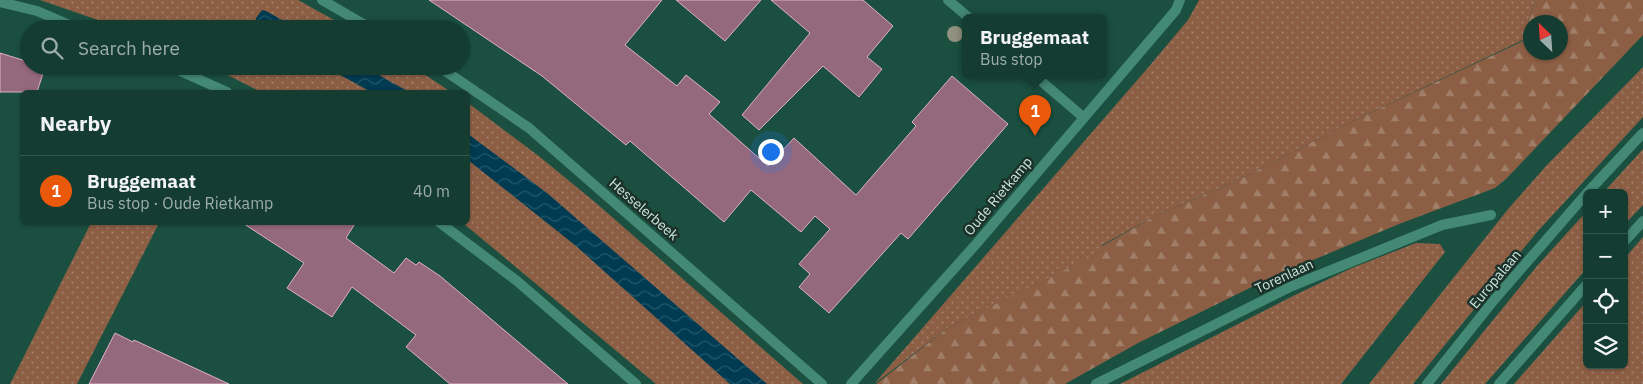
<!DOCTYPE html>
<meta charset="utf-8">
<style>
body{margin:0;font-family:"IBM Plex Sans",sans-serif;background:#21473d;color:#f1f3f6}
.controls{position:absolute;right:15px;bottom:15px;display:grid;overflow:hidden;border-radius:8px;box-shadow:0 1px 4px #0004}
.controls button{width:45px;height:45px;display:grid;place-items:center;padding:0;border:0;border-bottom:1px solid #33564d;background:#143c31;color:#f1f3f6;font:25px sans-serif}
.compass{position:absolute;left:1523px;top:15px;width:45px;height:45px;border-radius:50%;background:#143c31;box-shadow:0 1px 4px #0004;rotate:335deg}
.you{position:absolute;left:770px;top:151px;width:18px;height:18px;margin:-12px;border:4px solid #fff;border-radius:50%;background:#1a73e8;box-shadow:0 0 0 8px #1a73e833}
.badge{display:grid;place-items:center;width:32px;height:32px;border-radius:50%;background:#ea580c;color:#fff;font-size:16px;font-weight:700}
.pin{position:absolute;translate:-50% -41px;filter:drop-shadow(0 1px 2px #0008)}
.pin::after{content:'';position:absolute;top:26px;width:18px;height:15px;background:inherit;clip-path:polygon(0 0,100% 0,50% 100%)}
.popup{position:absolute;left:962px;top:14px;width:145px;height:65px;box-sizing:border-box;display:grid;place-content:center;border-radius:8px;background:#143c31;filter:drop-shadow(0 1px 4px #0005);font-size:16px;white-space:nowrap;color:#9dadab}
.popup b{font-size:19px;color:#f1f3f6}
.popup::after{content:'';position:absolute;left:50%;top:100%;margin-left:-10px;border:10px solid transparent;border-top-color:#143c31}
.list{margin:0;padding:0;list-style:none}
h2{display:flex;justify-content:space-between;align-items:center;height:65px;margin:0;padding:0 20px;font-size:21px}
h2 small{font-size:16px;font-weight:400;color:#9dadab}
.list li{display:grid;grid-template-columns:32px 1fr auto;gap:15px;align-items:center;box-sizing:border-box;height:70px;padding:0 20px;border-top:1px solid #33564d}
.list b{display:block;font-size:19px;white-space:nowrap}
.list p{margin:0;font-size:16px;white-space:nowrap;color:#9dadab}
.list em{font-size:16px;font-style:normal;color:#9dadab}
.icon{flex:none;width:28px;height:28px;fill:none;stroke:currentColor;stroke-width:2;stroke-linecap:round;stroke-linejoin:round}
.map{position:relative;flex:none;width:1643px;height:384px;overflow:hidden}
.search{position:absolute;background:#143c31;box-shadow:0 1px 4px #0004;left:20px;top:20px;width:450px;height:55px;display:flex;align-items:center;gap:12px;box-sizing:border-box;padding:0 18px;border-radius:28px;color:#9dadab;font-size:19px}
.panel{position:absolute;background:#143c31;box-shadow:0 1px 4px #0004;left:20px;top:90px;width:450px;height:135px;border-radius:8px}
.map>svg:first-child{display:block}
.grass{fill:url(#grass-dots)}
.forest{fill:url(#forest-firs);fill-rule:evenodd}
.water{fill:url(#water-waves)}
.building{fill:#95697d;stroke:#e0b0c4}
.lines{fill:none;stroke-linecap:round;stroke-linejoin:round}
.minor{stroke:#448974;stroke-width:10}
.tertiary{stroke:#448974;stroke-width:10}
.tree{fill:#91927f}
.labels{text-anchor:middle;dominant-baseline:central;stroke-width:5;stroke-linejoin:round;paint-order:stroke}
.street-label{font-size:14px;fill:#cbe6dc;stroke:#1b312a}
</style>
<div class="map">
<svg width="1643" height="384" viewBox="0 0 1643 384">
<defs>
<pattern id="grass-dots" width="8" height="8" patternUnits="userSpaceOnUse" patternTransform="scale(1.25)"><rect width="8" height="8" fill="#8c5f45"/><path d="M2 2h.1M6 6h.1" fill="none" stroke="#a07e68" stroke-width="1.8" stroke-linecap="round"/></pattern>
<pattern id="forest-firs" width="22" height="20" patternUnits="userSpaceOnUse" patternTransform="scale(1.25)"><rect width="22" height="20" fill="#8c5f45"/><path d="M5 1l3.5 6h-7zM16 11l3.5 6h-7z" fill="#a07e68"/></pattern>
<pattern id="water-waves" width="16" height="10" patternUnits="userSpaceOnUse" patternTransform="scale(1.25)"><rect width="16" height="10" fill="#003b52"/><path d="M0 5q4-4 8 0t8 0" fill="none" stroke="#24576a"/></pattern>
</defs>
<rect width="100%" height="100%" fill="#1b5041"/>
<!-- grass -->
<path class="grass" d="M40 0H298L350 29H124Z
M1199 0H1535L1523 40 1353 121 1234 182 1153 217 1102 245V252L949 327 874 384 1146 70 1188 20Z
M210 66H412L451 92H261Z
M1643 67V117L1537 232 1413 384H1369L1509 208 1546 166Z
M468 103 540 157 596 203 803 384H656L463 223 468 222Z
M1643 149V205L1624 225V193H1603Z
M1587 211V268L1485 384H1441L1537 266Z
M91 223H159L77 384H10Z
M1643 237V384H1514L1587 301V365H1624V259Z
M1416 243 1440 244 1445 252 1341 384H1120L1297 294 1352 268Z"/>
<!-- forest -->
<path class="forest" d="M1535 0H1643V35L1506 179 1495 188 1399 224 1270 278 1138 343 1065 384H876L949 327 1101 252 1102 246 1153 217 1234 182 1353 121 1523 41ZM1530 22H1560V52H1530Z"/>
<!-- water -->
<path class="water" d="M262 10 266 11 298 29H255L256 18Z
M324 66H363L409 92H371Z
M468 134 547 193 767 384H730L576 246 468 160Z"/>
<!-- building -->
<path class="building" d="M429 0H662L625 45 677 86 686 75 720 102 709 114 768 166 794 138 856 195 916 126 912 122 952 76 1008 124 908 239 901 233 829 313 799 287 810 274 799 264 830 229 815 216 801 232 751 190 724 222 630 141 626 145 542 76Z
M676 0H761L725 41Z
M771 0H863L893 26 867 57 882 69 859 97 823 66 759 130 742 115 810 33Z
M0 53 29 62V66L45 67 37 92H0Z
M241 222H356L346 238 394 273 406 258 416 265 419 262 440 276 568 384H450L406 347 416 335 352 287 332 317 287 288 304 263Z
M115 333 133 342 134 340 229 384H89Z"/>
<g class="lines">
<!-- minor -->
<path class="minor" d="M322 0 372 29
M948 0 968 17
M0 2 37 11 79 29
M169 66 227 92
M438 66 529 128 822 384
M1034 75 1083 117
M439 222 517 281 636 384
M851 384 977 243 1176 10 1180 0
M1096 384 1292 286 1442 225 1491 215"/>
<!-- tertiary -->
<path class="tertiary" d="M1587 193 1643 133
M1624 242 1643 221
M1427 384 1494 300 1587 193
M1499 384 1587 284"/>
</g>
<!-- trees -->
<circle class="tree" cx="955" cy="34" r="8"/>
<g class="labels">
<!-- street labels -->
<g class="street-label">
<text transform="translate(998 196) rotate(-50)">Oude Rietkamp</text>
<text transform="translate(644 209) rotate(41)">Hesselerbeek</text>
<text transform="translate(1284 276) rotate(-25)">Torenlaan</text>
<text transform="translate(1495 279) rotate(-50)">Europalaan</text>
</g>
</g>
</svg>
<div class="controls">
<button>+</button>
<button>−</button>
<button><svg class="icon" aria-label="locate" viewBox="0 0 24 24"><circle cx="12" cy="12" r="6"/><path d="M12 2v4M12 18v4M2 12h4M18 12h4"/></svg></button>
<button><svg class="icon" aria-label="layers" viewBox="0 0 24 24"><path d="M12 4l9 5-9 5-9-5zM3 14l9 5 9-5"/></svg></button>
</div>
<svg class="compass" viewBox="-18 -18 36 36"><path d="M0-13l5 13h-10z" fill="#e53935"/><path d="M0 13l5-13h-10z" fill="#9dadab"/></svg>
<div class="you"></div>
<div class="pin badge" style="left:1035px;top:136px">1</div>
<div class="popup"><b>Bruggemaat</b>Bus stop</div>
<div class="search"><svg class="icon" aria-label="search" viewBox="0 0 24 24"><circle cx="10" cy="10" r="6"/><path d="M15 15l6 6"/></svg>Search here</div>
<section class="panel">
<h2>Nearby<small></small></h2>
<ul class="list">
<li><span class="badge">1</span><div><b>Bruggemaat</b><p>Bus stop · Oude Rietkamp</p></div><em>40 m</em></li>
</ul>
</section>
</div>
